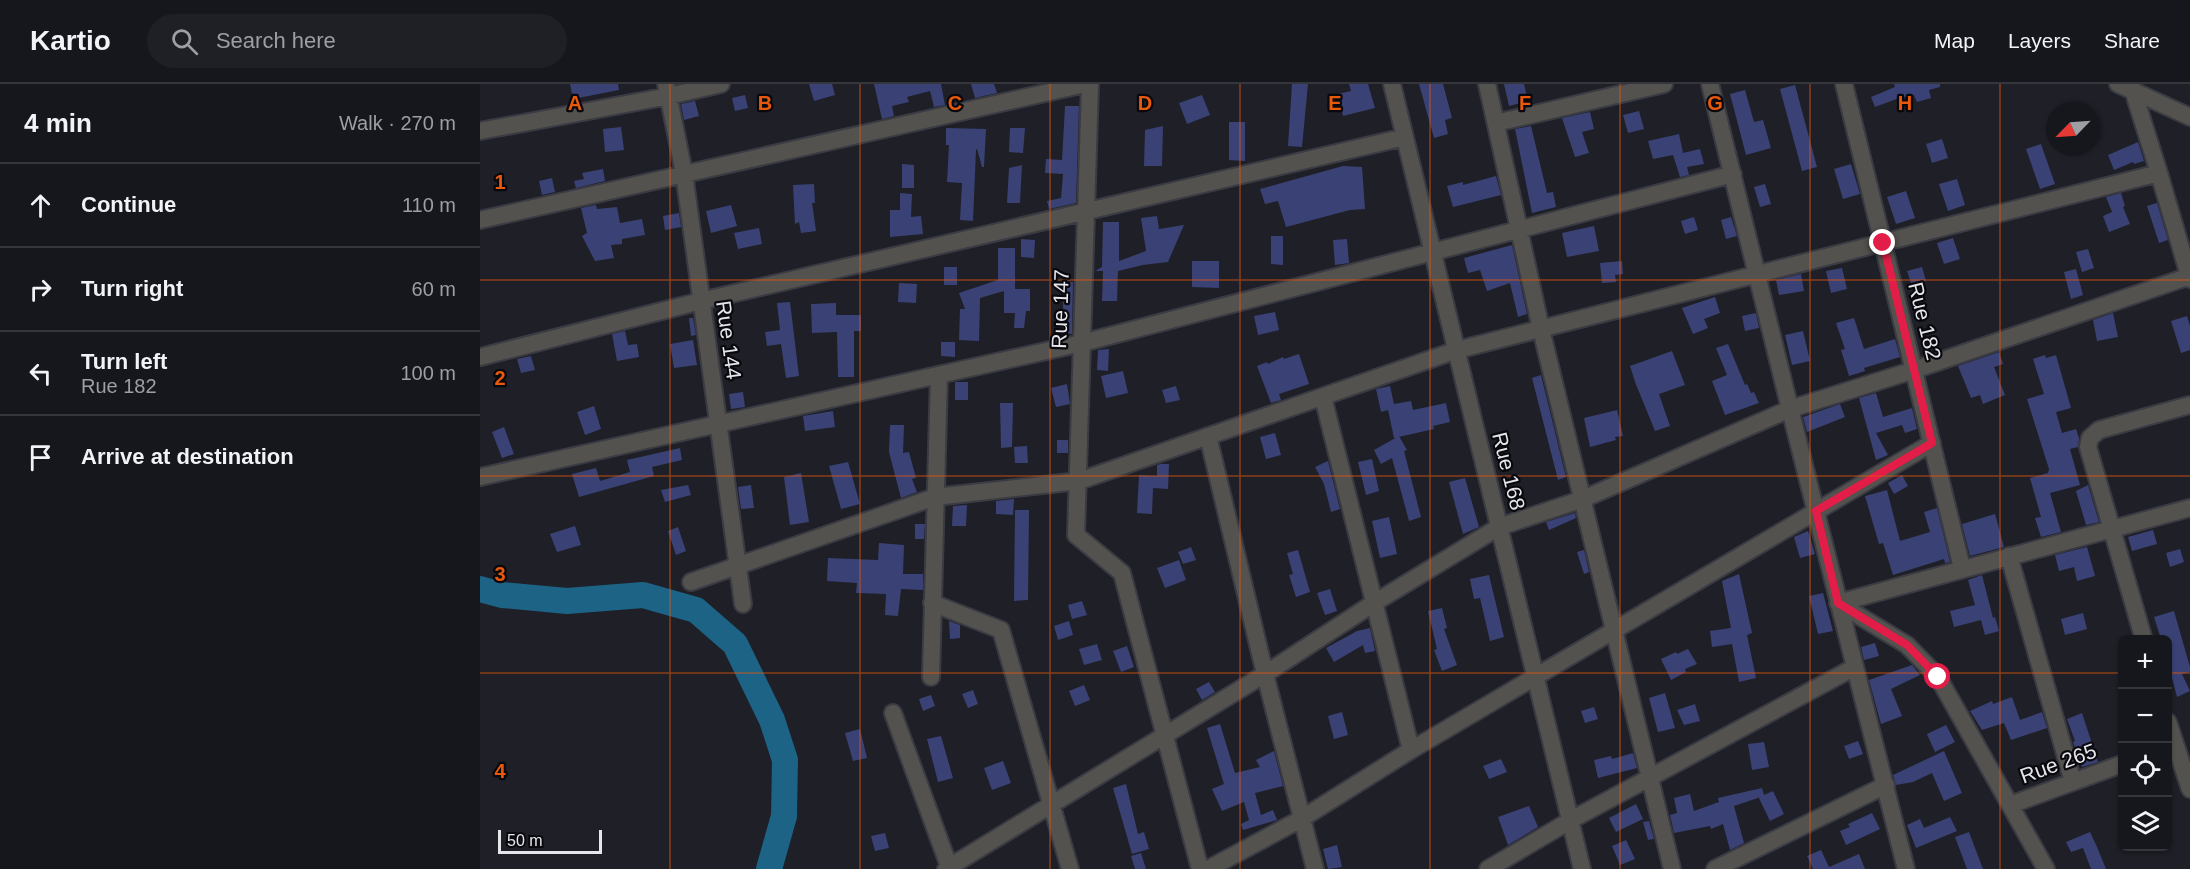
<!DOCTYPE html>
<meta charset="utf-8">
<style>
body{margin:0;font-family:Helvetica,sans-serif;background:#1f2026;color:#f1f3f6}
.controls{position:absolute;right:18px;bottom:18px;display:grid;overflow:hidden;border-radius:9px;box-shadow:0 2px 4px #0004}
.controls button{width:54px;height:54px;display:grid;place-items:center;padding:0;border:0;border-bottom:2px solid #35363b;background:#16171d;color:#f1f3f6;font:30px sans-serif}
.compass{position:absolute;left:1566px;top:18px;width:54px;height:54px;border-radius:50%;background:#16171d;box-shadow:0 2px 4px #0004;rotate:245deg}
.scale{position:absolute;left:18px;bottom:15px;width:104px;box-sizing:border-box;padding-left:6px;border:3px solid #e5e6ec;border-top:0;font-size:16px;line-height:21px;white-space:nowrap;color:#e5e6ec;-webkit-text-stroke:4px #09090d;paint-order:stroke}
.stop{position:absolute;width:18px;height:18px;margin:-14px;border:4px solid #e11d48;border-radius:50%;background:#fff}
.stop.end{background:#e11d48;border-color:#fff;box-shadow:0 2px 6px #0008}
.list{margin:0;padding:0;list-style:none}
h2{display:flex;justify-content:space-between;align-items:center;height:78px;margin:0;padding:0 24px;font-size:26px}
h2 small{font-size:20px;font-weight:400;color:#9e9fa4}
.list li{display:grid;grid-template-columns:39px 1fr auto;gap:18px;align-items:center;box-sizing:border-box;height:84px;padding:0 24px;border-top:2px solid #35363b}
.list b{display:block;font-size:22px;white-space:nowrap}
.list p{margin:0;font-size:20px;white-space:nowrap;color:#9e9fa4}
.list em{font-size:20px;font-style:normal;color:#9e9fa4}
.icon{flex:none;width:33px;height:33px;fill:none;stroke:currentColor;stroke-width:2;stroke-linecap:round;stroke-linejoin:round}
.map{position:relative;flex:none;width:1710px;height:785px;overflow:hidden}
header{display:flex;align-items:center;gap:36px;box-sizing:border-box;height:84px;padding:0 30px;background:#16171d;border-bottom:2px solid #35363b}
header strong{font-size:28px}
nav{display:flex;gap:33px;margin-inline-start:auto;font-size:21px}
.search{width:420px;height:54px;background:#1f2026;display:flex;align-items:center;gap:15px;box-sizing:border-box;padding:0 21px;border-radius:33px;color:#9e9fa4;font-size:22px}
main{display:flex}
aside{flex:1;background:#16171d}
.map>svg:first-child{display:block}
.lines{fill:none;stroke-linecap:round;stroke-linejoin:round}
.river{stroke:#1c6385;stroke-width:26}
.building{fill:#3a4275}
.minor-casing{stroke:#3a3b43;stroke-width:20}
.minor{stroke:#54524e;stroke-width:16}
.route{stroke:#e11d48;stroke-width:8}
.grid{fill:none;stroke:#e8590c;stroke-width:1.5;stroke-opacity:0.55}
.labels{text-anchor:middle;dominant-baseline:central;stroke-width:4.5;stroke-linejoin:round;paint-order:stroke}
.street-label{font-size:21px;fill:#e5e6ec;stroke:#09090d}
.grid-label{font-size:20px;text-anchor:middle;font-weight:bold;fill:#e8590c;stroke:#09090d;stroke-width:4.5;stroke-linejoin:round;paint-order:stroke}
</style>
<header>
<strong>Kartio</strong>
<div class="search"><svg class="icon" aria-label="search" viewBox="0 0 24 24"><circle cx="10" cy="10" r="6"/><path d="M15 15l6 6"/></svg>Search here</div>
<nav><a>Map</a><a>Layers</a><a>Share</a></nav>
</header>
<main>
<aside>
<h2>4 min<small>Walk · 270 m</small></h2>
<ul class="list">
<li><svg class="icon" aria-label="ahead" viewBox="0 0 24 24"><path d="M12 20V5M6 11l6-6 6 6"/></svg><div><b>Continue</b></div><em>110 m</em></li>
<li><svg class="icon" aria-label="right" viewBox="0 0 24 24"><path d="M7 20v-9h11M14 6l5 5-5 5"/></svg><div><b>Turn right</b></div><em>60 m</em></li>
<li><svg class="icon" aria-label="left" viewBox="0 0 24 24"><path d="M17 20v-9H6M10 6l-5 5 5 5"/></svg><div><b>Turn left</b><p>Rue 182</p></div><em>100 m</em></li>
<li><svg class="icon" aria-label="arrive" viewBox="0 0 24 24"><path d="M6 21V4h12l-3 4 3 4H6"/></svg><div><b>Arrive at destination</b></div></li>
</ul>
</aside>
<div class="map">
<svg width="1710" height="785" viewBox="0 0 1710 785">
<rect width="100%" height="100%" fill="#1e1f27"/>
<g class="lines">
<!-- river -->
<path class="river" d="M0 505 22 511 87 517 163 511 216 526 255 560 292 636 305 676 304 732 289 785"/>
</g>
<!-- building -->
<path class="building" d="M90 0H138L139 6 93 15Z
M329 0H352L355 11 334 17Z
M394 0H461L465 21 454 23 450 7 427 13 429 18 412 22 414 32 402 35Z
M491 0H514L517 9 495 14Z
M812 0H828L822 63 808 62Z
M869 0H888L895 24 863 32 858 10 871 7Z
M939 0H963L972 34 965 36 968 50 954 54Z
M1024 0H1044L1048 17 1029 22Z
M1414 0H1460V3L1449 6 1451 14 1437 18 1434 11 1419 15V14L1395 23 1391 13 1415 3Z
M1315 1 1337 83 1322 87 1300 5Z
M1265 6 1274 38 1283 36 1291 64 1266 71 1250 10Z
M265 11 268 24 255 27 252 14Z
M722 11 730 31 707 40 699 19Z
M215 17 219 32 204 36 201 20Z
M585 22H599L596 119 569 125 567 117 581 114 583 90 565 89 566 75 582 76Z
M1159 27 1164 45 1148 49 1143 31Z
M1110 28 1114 45 1102 48 1109 69 1095 73 1082 34Z
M749 38H765V77L749 76Z
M683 42 682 82H664L665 46Z
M1051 42 1067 109 1073 108 1076 123 1052 129 1035 45Z
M141 43 144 66 125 68 123 45Z
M466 44 506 45 504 83H502L497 65 496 66 493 137 480 136 482 99 467 98 469 61H466Z
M530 44H545L543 69 529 68Z
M1199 50 1203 69 1220 65 1224 80 1207 83 1209 91 1200 93 1193 71 1173 75 1168 57Z
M1462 55 1468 74 1452 79 1446 60Z
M1658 58 1664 77 1654 80 1653 78 1634 86 1628 71Z
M1561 60 1575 100 1560 105 1546 65Z
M422 80 434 81V104H422Z
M1371 80 1380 110 1363 115 1354 85Z
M542 81 540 119H527L529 84Z
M863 82 882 83 885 125 870 126 806 143 798 117 785 120 780 105Z
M123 85 125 97 96 104 94 97 104 95 102 89Z
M1016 92 1021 111 973 123 967 102 983 98V101Z
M72 94 75 108 62 111 59 97Z
M1477 95 1485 121 1468 127 1459 100Z
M334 100 335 119H332L336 147 321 149 319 138 315 140 313 101Z
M1285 100 1291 120 1280 123 1274 103Z
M1426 107 1435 134 1416 140 1407 113Z
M420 109 432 110 431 133 441 132 443 150 410 153V126H420Z
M1641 109 1645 122 1643 123 1650 140 1629 148 1623 132 1632 128 1626 113Z
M1677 119 1688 156 1679 159 1667 122Z
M116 121 117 125 137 123 140 139 162 135 165 151 142 155V160L131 161 134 174 115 177 102 152 107 149 101 124Z
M251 121 257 142 231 149 226 127Z
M199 129 201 143 185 146 183 132Z
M677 132 679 145 704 141 688 178 663 181 638 187 637 217H622L623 187H615L622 183 623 138H639V177L666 167 661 134Z
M1214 133 1218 146 1205 150 1201 137Z
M1251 133 1257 152 1246 155 1241 136Z
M1114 142 1119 167 1087 173 1082 149Z
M279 144 282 160 258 165 254 149Z
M791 152H803V181L791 180Z
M1473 154 1480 175 1464 180 1457 159Z
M541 155 555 156 554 174 541 173Z
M867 155 869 179 855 181 853 156Z
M1032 161 1047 230 1038 233 1030 199 1007 207 1000 186 988 189 984 174Z
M518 164H535V205H550V227H546L544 244H534L535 229H524V207L500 214 499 257 479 256 480 225H485L479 209 518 196Z
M1608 165 1614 184 1602 188 1596 168Z
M712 177H739V204L712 203Z
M1142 177 1143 190 1135 191 1136 198 1122 199 1120 179Z
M464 183H477V201H464Z
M1442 183 1446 197 1432 202 1427 187Z
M1362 184 1367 205 1351 209 1346 187Z
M1596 185 1603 211 1591 215 1584 188Z
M1321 190 1324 207 1299 211 1296 196Z
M584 198H593L592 250 582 249Z
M419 199 437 200 436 219 418 218Z
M1235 213 1240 229 1224 235 1228 244 1213 250 1202 224Z
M310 218 319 292 306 294 301 260 287 262 285 248 300 246 297 219Z
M356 219V231H381V247H374V293H358L357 248 332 249 331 220Z
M795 228 799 246 778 251 774 232Z
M1276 229 1279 244 1265 247 1262 232Z
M1633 229 1638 253 1617 257 1613 236Z
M1707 232 1710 242V266L1701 269 1691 237Z
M209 234H213L216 251 211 252Z
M1374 234 1384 265 1415 255 1420 273 1384 284 1385 287 1369 292 1361 266 1365 265 1356 239Z
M145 247 148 261 157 260 159 273 137 277 132 250Z
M1323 247 1330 277 1312 281 1305 251Z
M213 256 217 281 194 284 190 260Z
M461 258H475V273L461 272Z
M1248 260 1265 301 1267 300 1271 309 1274 308 1279 319 1245 331 1232 297 1247 291 1236 264Z
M629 265 628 287 617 286 618 266Z
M1192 267 1205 301 1179 310 1190 342 1175 347 1155 298 1150 282Z
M1519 268 1523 280 1514 283 1525 311 1503 320 1500 311 1491 314 1478 282Z
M819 270 829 300 799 310 801 316 791 319 777 282 787 278 788 280 803 273 804 275Z
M1565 271 1566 274 1576 271 1591 324 1576 328 1582 349 1596 345 1599 354 1598 363 1590 365 1600 401 1570 409 1581 448 1561 453 1555 434 1561 433 1550 394 1568 389 1569 385 1547 315 1564 310 1553 275Z
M51 272 55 286 41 289 37 275Z
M643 287 648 309 626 314 621 292Z
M1061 291 1086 393 1078 396 1052 294Z
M475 298H488V316H475Z
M587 300 590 320 576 323 571 304Z
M696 302 700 316 686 319 682 306Z
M910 302 914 320 931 317 933 326 966 319 970 338 953 342 954 345 914 354 908 326 901 328 896 305Z
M263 308 265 323 251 325 249 310Z
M1396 309 1403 333 1432 324 1437 345 1425 349 1422 341 1396 349 1408 371 1396 376 1379 314Z
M520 319H533L532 363 521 364Z
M1360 320 1365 333 1327 348 1323 333Z
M114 322 121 345 105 351 97 328Z
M1137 326 1143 352 1135 353 1136 356 1110 363 1104 334Z
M353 327 355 343 325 347 323 332Z
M410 341H424L423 369 429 368 436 394 432 395 437 408 421 414 409 368Z
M24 343 34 370 22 374 12 348Z
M795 349 801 371 786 375 780 353Z
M919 352 927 366 924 367 941 433 929 437 912 374 901 380 894 366Z
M577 356H588V369H577Z
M547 362 548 379H535L534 363Z
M200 364 202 376 172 383 174 392 99 413 92 390 116 384 120 397 150 388 147 376Z
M892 375 899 407 886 411 878 378Z
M848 377 860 425 851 428 844 400 835 383Z
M368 378 380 420 361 425 349 382Z
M681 380H689L688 405 673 404 672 430 657 429 659 391 677 392V381Z
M321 389 329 438 310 441 304 393Z
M1422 391 1428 402 1414 410 1408 399Z
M985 394 999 443 983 450 969 398Z
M208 401 211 411 185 418 181 406Z
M271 401 274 424 261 425 258 403Z
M1608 401 1619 438 1606 441 1596 407Z
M1407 406 1420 457 1450 448 1444 428 1457 424 1470 478 1465 479 1464 475 1413 491 1403 459 1399 460 1385 412Z
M534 415 533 431 516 430V417Z
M487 421 486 442H472L473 422Z
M535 426H549L548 516 534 517Z
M1095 429 1096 434 1069 446 1066 438Z
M1515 430 1524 463 1490 472 1482 440Z
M909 433 917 470 900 474 892 437Z
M435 440H445L444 455H435Z
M95 442 101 461 77 468 70 450Z
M198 443 206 467 196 471 188 447Z
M1673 446 1677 460 1652 467 1648 453Z
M1328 447 1335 470 1320 474 1314 453Z
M399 459 424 461 423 490H443V506L421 505 418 532 405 531 406 510 376 509 377 499 347 497 348 474 398 476Z
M711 463 716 476 703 480 698 468Z
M1607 463 1615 492 1597 497 1594 483 1579 487 1575 471Z
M1700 465 1704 478 1690 483 1686 469Z
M818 466 830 508 816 513 809 491 813 490 807 469Z
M1104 466 1109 488 1104 490 1097 468Z
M699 476 706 496 685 504 677 484Z
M1259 490 1272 549 1267 551 1276 594 1259 598 1252 560 1232 563 1230 547 1251 544 1242 497Z
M1009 491 1024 553 1010 557 1000 514 994 515 990 495Z
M1502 491 1513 534 1515 533 1519 547 1505 551 1501 536 1474 543 1470 527 1495 521 1488 496Z
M850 505 857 527 845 531 837 509Z
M1343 509 1353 547 1338 550 1329 512Z
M602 517 607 531 592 535 588 521Z
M962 524 967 544 964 545 977 581 962 587 954 566 957 565 948 527Z
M1694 527 1710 583V588L1702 590 1710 607 1697 613 1688 579V555H1681L1674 533Z
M1603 529 1607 545 1585 551 1581 535Z
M469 537 480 541V554L470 555Z
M589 537 593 551 578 556 574 542Z
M890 544 895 567 885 569 883 561 854 578 846 564 877 547Z
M1395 559 1399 572 1384 576 1381 563Z
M617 560 622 576 604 581 599 565Z
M647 562 654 583 641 588 633 567Z
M1208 565 1217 580 1205 585 1206 588 1191 596 1181 575 1196 568 1197 570Z
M1432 581 1440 591 1411 605 1422 632 1401 640 1389 596Z
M729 598 735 608 722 616 716 605Z
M604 601 610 616 595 622 589 607Z
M493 606 498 620 488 624 482 610Z
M1185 609 1195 644 1178 648 1169 614Z
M451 611 455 622 443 627 439 615Z
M1532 613 1540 636 1562 628 1567 644 1531 656 1524 639 1502 646 1490 627 1512 617 1513 620Z
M1215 620 1220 637 1204 641 1197 626Z
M1114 623 1118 635 1105 639 1101 627Z
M862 628 868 651 854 655 848 632Z
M1602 629 1618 678 1602 683 1593 658 1595 657 1587 635Z
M740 640 755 689 780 683 776 676 794 667 803 702 775 709 781 731 793 726 797 736 763 746 761 740 769 736 764 718 742 727 732 705 744 700 727 644Z
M1466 641 1475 658 1455 668 1447 650Z
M380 645 387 674 373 677 365 649Z
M461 652 473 694 458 698 447 655Z
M1378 657 1383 670 1369 675 1364 662Z
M1284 658 1289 683 1272 686 1268 660Z
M1464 667 1482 709 1464 717 1452 689 1433 698 1416 701 1413 691Z
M1153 669 1157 684 1118 694 1114 676 1131 672 1132 675Z
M1021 675 1027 688 1009 695 1003 682Z
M523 677 531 699 512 706 504 684Z
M646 700 658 750 664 748 669 765 652 770 633 704Z
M1282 704 1284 711 1293 707 1304 730 1290 737 1279 714 1281 713 1254 722 1264 759 1250 766 1243 740 1231 745 1230 742 1194 749 1190 731 1197 729 1194 714 1210 710 1214 727 1239 718 1238 714Z
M1156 720 1163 735 1136 748 1129 734Z
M1049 722 1058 743 1028 761 1018 733Z
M1392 729 1400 745 1366 761 1360 747 1370 743 1368 740Z
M1470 733 1477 747 1436 764 1427 741 1440 735 1444 744Z
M1169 737 1174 755 1168 756 1163 738Z
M1489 748 1503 785H1487L1475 753Z
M1610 748 1617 763 1626 785H1611L1603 764 1591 768 1586 758Z
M405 749 409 764 395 767 391 752Z
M1146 756 1155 775 1140 781 1132 762Z
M857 761 862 783 848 785 843 765Z
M1341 766 1349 783 1379 770 1385 785H1333L1327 772Z
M661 769 666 785H655L651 772Z"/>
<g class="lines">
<!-- minor casing -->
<g class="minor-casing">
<path id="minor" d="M186 0 204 89 263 520
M610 0 596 451 642 489 720 785
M912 0 1102 785
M1007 0 1061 245 1192 785
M1230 0 1310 325 1426 785
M1364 0 1482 484
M1638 0 1710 33
M1651 0 1679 89 1710 195
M1016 39 1184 0
M0 47 189 12 241 0
M0 136 605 0
M0 273 221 217 925 53
M843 313 931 666
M728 352 785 590 835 785
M0 393 602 259 1253 90
M1529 472 1593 698
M211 498 455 413 599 397 977 266 1679 89
M452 519 521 546 590 785
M1358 519 1710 424
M1358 519 1427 561 1458 593 1566 785
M1664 556 1608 363 1610 354 1619 346 1710 321
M451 593 459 291
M413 629 470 785
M1688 638 1710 705
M1530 721 1642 680
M466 785 785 590 894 519 1019 443 1103 415 1310 325 1434 286 1710 192
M728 785 821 735 931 666 1452 359
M1008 785 1091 736 1375 583
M1235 785 1406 701"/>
</g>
<!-- minor -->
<use href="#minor" class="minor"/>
</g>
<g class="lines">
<!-- route -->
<path class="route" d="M1403 159 1452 359 1336 427 1358 519 1427 561 1458 593"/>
</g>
<!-- grid -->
<path class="grid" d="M190 0V785M380 0V785M570 0V785M760 0V785M950 0V785M1140 0V785M1330 0V785M1520 0V785M0 196H1710M0 392H1710M0 589H1642M1688 589H1710"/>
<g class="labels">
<!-- street labels -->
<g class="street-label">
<text transform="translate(580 225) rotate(-88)">Rue 147</text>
<text transform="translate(1445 237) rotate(76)">Rue 182</text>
<text transform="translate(249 256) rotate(82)">Rue 144</text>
<text transform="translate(1029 387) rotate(76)">Rue 168</text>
<text transform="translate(1578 679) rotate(-20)">Rue 265</text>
</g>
</g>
<g class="grid-label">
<text x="95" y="26">A</text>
<text x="285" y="26">B</text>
<text x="475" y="26">C</text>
<text x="665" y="26">D</text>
<text x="855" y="26">E</text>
<text x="1045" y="26">F</text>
<text x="1235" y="26">G</text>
<text x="1425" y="26">H</text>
<text x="20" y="105">1</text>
<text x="20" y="301">2</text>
<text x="20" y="497">3</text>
<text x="20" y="694">4</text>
</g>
</svg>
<div class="controls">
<button>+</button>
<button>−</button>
<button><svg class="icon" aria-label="locate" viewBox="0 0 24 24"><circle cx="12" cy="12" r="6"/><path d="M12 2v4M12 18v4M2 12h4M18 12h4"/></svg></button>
<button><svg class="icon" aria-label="layers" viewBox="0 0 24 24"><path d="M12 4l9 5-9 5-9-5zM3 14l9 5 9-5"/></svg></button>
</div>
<svg class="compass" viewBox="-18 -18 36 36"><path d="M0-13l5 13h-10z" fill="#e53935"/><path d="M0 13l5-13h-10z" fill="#9e9fa4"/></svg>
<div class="scale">50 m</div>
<div class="stop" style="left:1458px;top:593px"></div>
<div class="stop end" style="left:1403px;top:159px"></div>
</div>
</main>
